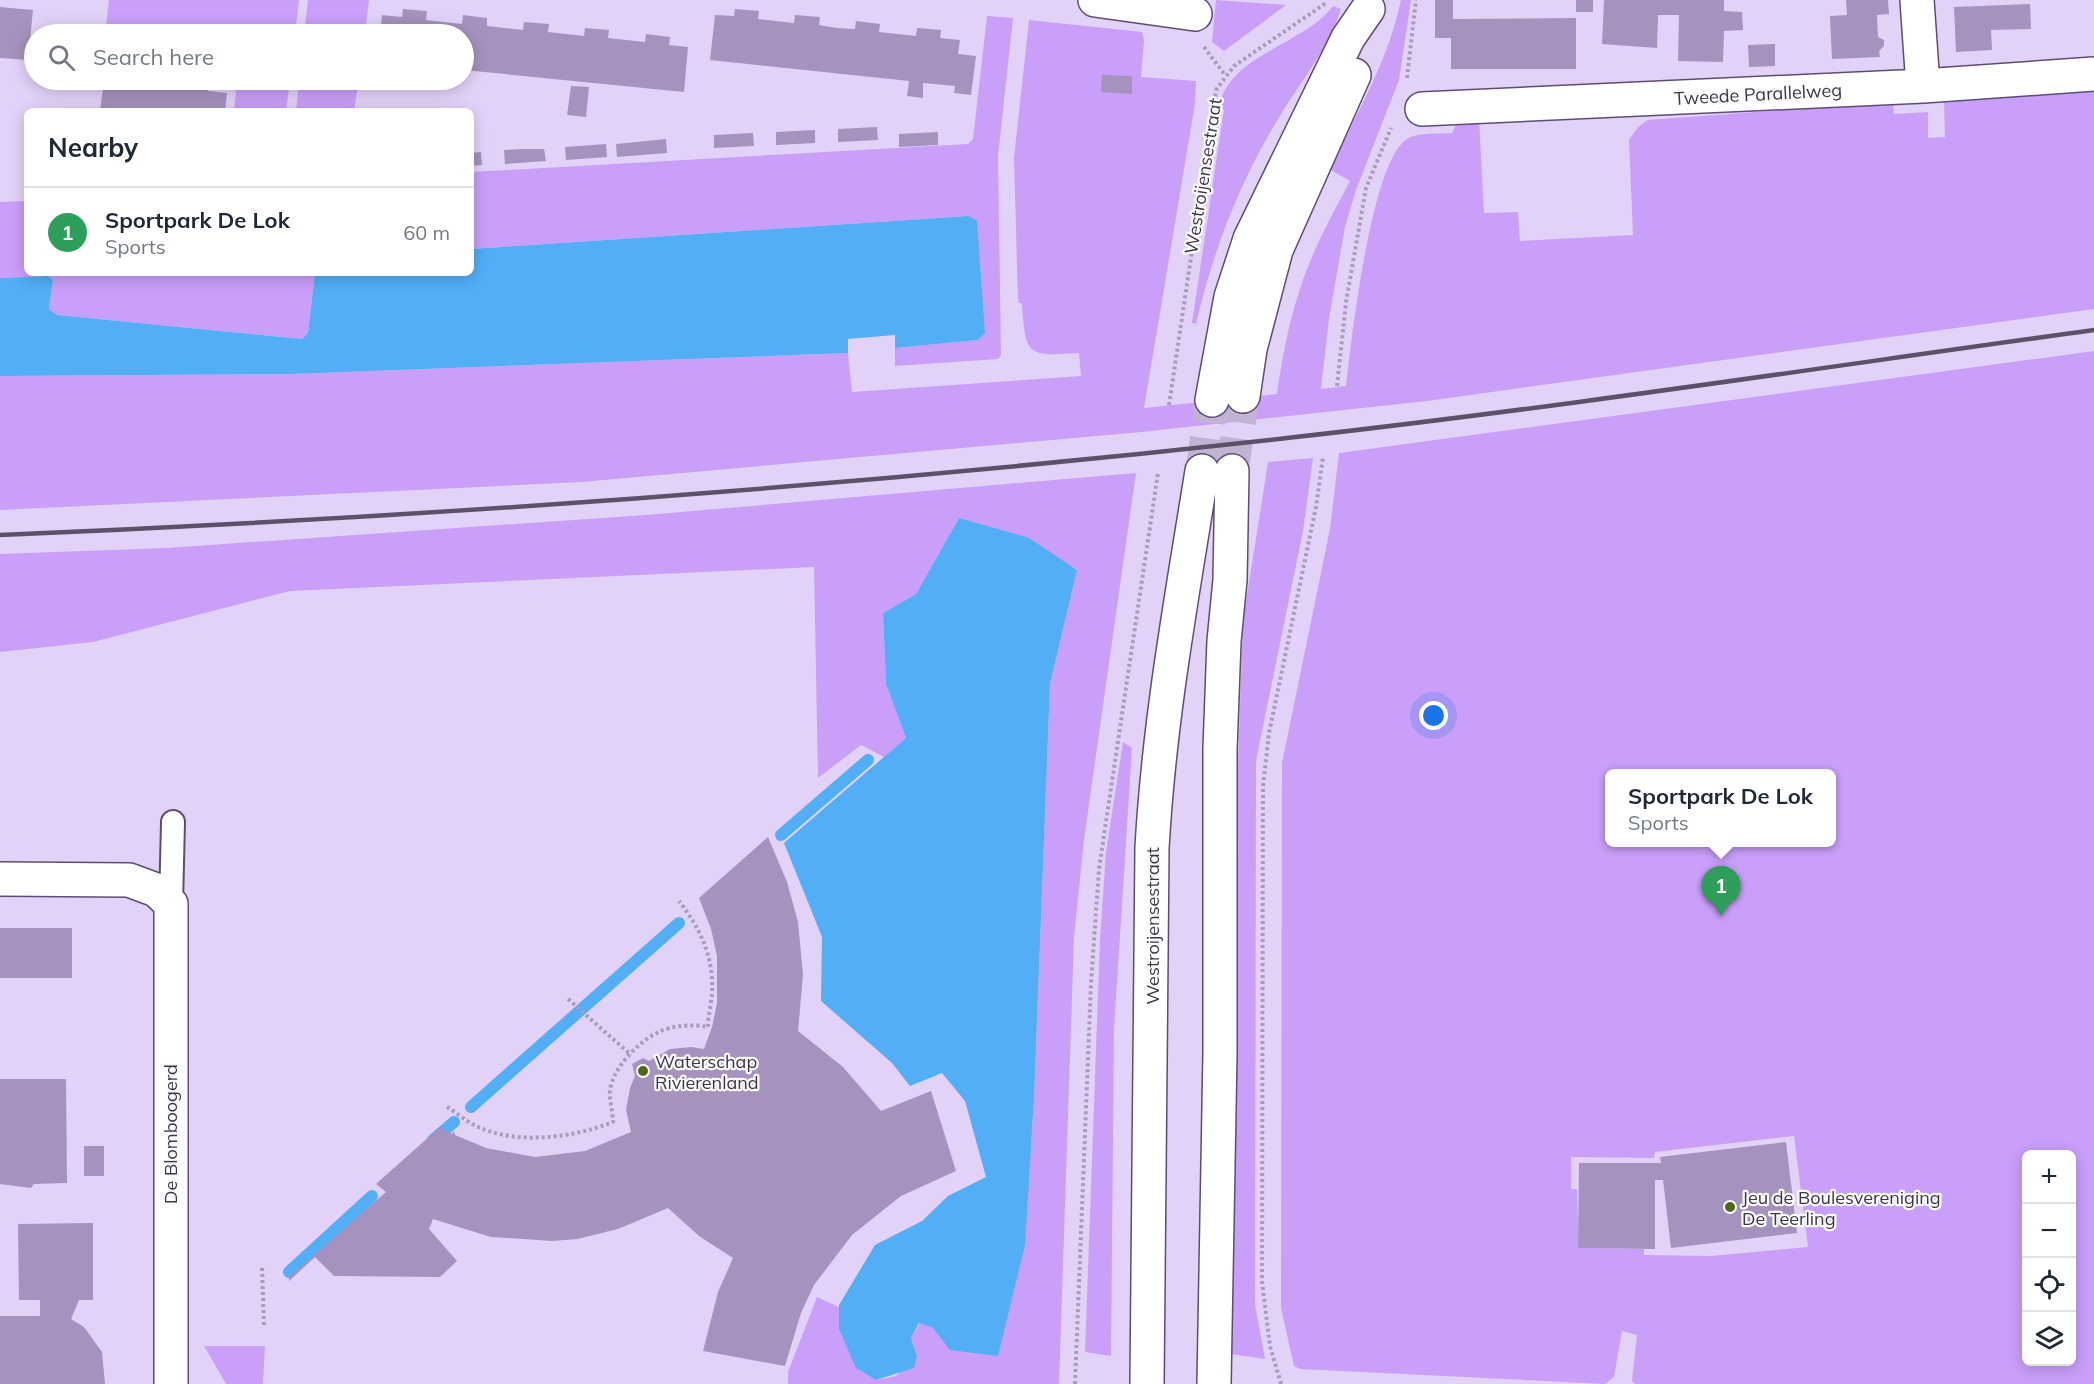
<!DOCTYPE html>
<meta charset="utf-8">
<style>
body{margin:0;font-family:Mulish,sans-serif;background:#f2f2f3;color:#1f2937}
.controls{position:absolute;right:18px;bottom:18px;display:grid;overflow:hidden;border-radius:9px;box-shadow:0 3px 15px #0003}
.controls button{width:54px;height:54px;display:grid;place-items:center;padding:0;border:0;border-bottom:2px solid #e0e1e3;background:#fff;color:#1f2937;font:30px sans-serif}
.you{position:absolute;left:1434px;top:716px;width:21px;height:21px;margin:-15px;border:4px solid #fff;border-radius:50%;background:#1a73e8;box-shadow:0 0 0 9px #1a73e833}
.badge{display:grid;place-items:center;width:39px;height:39px;border-radius:50%;background:#0f766e;color:#fff;font-size:20px;font-weight:700}
.pin{position:absolute;translate:-50% -50px;filter:drop-shadow(0 2px 3px #0008)}
.pin::after{content:'';position:absolute;top:32px;width:21px;height:18px;background:inherit;clip-path:polygon(0 0,100% 0,50% 100%)}
.popup{position:absolute;left:1605px;top:769px;width:231px;height:78px;box-sizing:border-box;display:grid;place-content:center;border-radius:9px;background:#fff;filter:drop-shadow(0 2px 4px #0005);font-size:20px;white-space:nowrap;color:#747a83}
.popup b{font-size:22px;color:#1f2937}
.popup::after{content:'';position:absolute;left:50%;top:100%;margin-left:-12px;border:12px solid transparent;border-top-color:#fff}
.list{margin:0;padding:0;list-style:none}
h2{display:flex;justify-content:space-between;align-items:center;height:78px;margin:0;padding:0 24px;font-size:26px}
h2 small{font-size:20px;font-weight:400;color:#747a83}
.list li{display:grid;grid-template-columns:39px 1fr auto;gap:18px;align-items:center;box-sizing:border-box;height:90px;padding:0 24px;border-top:2px solid #e0e1e3}
.list b{display:block;font-size:22px;white-space:nowrap}
.list p{margin:0;font-size:20px;white-space:nowrap;color:#747a83}
.list em{font-size:20px;font-style:normal;color:#747a83}
.icon{flex:none;width:33px;height:33px;fill:none;stroke:currentColor;stroke-width:2;stroke-linecap:round;stroke-linejoin:round}
.map{position:relative;flex:none;width:2094px;height:1384px;overflow:hidden}
.search{position:absolute;background:#fff;box-shadow:0 3px 15px #0003;left:24px;top:24px;width:450px;height:66px;display:flex;align-items:center;gap:15px;box-sizing:border-box;padding:0 21px;border-radius:33px;color:#747a83;font-size:22px}
.panel{position:absolute;background:#fff;box-shadow:0 3px 15px #0003;left:24px;top:108px;width:450px;height:168px;border-radius:9px}
.map>svg:first-child{display:block}
.green{fill:#c99ffa;fill-rule:evenodd}
.water{fill:#52aef5}
.lines{fill:none;stroke-linecap:round;stroke-linejoin:round}
.stream{stroke:#52aef5;stroke-width:12}
.building{fill:#a592be}
.secondary-tunnel{stroke:#c2b3d5;stroke-width:33;stroke-dasharray:33 16;stroke-linecap:butt}
.lane-casing{stroke:#5e4c74;stroke-width:26}
.street-casing{stroke:#5e4c74;stroke-width:36}
.secondary-casing{stroke:#5e4c74;stroke-width:36}
.path{stroke:#a99bba;stroke-width:4;stroke-dasharray:3 3;stroke-linecap:butt}
.lane{stroke:#fff;stroke-width:22}
.street{stroke:#fff;stroke-width:33}
.secondary{stroke:#fff;stroke-width:33}
.rail{stroke:#5c5268;stroke-width:4.5}
.poi-dot{fill:#4f6716;stroke:#fcfcfc;stroke-width:2}
.labels{text-anchor:middle;dominant-baseline:central;stroke-width:4.5;stroke-linejoin:round;paint-order:stroke}
.street-label{font-size:18px;fill:#3d3548;stroke:#fcfcfc}
.poi-label{font-size:18px;fill:#3d3548;stroke:#fcfcfc;text-anchor:start}
</style>
<div class="map">
<svg width="2094" height="1384" viewBox="0 0 2094 1384">
<rect width="100%" height="100%" fill="#e3d2f8"/>
<!-- green -->
<path class="green" d="M109 0H299L295 34H105Z
M308 0H369L365 34H304Z
M1216 0 1286 5 1224 51 1212 42Z
M1401 0H1411L1399 80 1356 190 1345 227 1329 319 1321 389 1346 386C1351 342 1371 161 1407 139 1417 132 1440 134 1452 133L1458 121 1479 119 1484 213 1518 212 1520 241 1633 235 1629 140 1638 127 1648 120 1893 102 1894 114 1928 112V138L1945 137 1944 100 2094 90V309L1427 401 1141 432 581 482 0 510V376L293 374 848 353 852 392 1081 376 1079 353C1029 356 1025 358 1022 304L1018 302 1014 158 1029 20 1142 32 1144 40 1141 77 1196 81 1195 104 1144 408 1277 394C1282 358 1289 321 1301 286 1313 249 1332 215 1350 181L1329 169C1357 114 1388 61 1401 0Z
M1333 6 1341 9C1327 50 1302 80 1280 116 1240 180 1213 251 1196 324L1192 323 1224 109 1219 108C1227 55 1304 45 1333 6Z
M987 16 1013 18 998 156 1001 355 998 359 895 366V348L978 340 969 216 471 249V172L968 144 973 139Z
M237 80H290L286 111H234Z
M299 80H359L354 111H296Z
M27 201V273H315L308 333 302 339 57 315 49 309 53 280 48 276 0 278V202Z
M2094 351V1384H1635L1632 1381 1637 1335 1622 1331 1614 1377 1605 1384 1300 1369 1294 1366 1281 1308 1282 763 1330 529 1339 453ZM1610 774H1832V842H1610ZM1794 1136 1808 1247 1711 1256 1644 1255V1249L1579 1248 1577 1189H1571V1157L1654 1158 1655 1152ZM2026 1154H2072V1362H2026Z
M1313 458 1303 531 1256 761 1255 1304 1265 1359 1231 1354 1229 764 1238 763 1243 621 1268 462Z
M1136 473 1084 840 1074 937 1059 1384H788V1372L817 1297 839 1307 840 1331 859 1370 877 1380 896 1376 917 1356 911 1338 920 1323 933 1328 1005 1319 1024 1247 1034 1103 1050 684 1077 569 959 518 916 594 883 613 886 684 906 738 884 757 861 745 818 778 814 567 290 591 93 642 0 652V554L166 548 646 515Z
M1123 742 1132 748 1114 1030 1111 1356 1085 1352 1100 940 1106 852Z
M204 1346H265L263 1384H226Z"/>
<!-- water -->
<path class="water" d="M969 216 977 221 985 333 978 340 895 348V335L848 339V353L293 374 0 376V278L48 276 53 280 49 309 57 315 302 339 308 333 315 273H471V249Z
M959 518 1029 538 1077 570 1050 684 1034 1099 1025 1245 998 1356 950 1350 933 1328 919 1323 911 1338 917 1356 914 1368 876 1380 856 1368 839 1329V1305L875 1245 922 1221 948 1196 986 1177 965 1101 942 1073 910 1086 892 1063 821 1001 822 937 784 843 906 738 886 684 883 613 916 594Z"/>
<g class="lines">
<!-- stream -->
<path class="stream" d="M781 835 868 760
M471 1107 679 923
M433 1140 454 1122
M289 1272 372 1196"/>
</g>
<!-- building -->
<path class="building" d="M1435 0H1453V19L1576 18V69H1451V38H1435Z
M1576 0H1593V12H1576Z
M1604 0H1724V11L1742 12 1743 30 1724 31 1723 62 1678 61 1679 15H1658L1657 48 1602 44Z
M1846 0H1888L1889 14 1877 15 1878 37 1884 40V46L1879 51 1880 57 1832 59 1830 16 1847 15Z
M2030 4 2031 29 1991 30 1992 50 1956 52 1954 7Z
M0 7 33 10 28 60 0 58Z
M403 9 427 11 426 20 462 24 463 15 487 18V26L523 30 524 22 549 24 548 32 584 36 585 28 609 30 608 38 645 42 646 34 670 37 669 45 688 47 684 92 464 70V34H380L382 15 402 17Z
M735 9 759 11 758 19 794 23 795 15 820 17 819 25 837 28 855 29 856 21 880 24 879 32 916 36 917 28 941 30 940 38 960 40 958 54 976 56 971 95 954 93 955 86 923 83V98L907 96 909 81 710 60 715 15 734 16Z
M1775 44V66L1749 67 1748 45Z
M1102 75 1132 76V94L1101 92Z
M104 80H147V84L184 88V80L209 82 208 91 227 93 225 111H100Z
M571 86 589 87 586 117 567 115Z
M877 127 878 140 838 142V129Z
M815 130V143L776 145V132Z
M938 132V145L899 147V134Z
M753 133 754 146 714 148V135Z
M666 139 667 153 617 157 616 144Z
M606 144 607 157 566 160 565 147Z
M523 149H544L546 161 505 164 504 150Z
M481 152 482 165 471 166V153Z
M768 837 787 882 798 922 803 975 798 1031 843 1067 881 1111 931 1091 956 1171 901 1196 852 1235 814 1285 801 1313 785 1366 703 1351 718 1292 733 1258 699 1236 668 1208 618 1229 577 1239 552 1241 491 1237 433 1219 429 1229 457 1261 440 1277 334 1276 315 1257 289 1281V1277L386 1192 376 1184 440 1127 452 1134 454 1131 455 1135 486 1148 535 1157 585 1151 631 1132 626 1110 630 1088 635 1076 632 1064 643 1058 649 1061 670 1049 692 1047 704 1049 712 1027 717 1003V956L711 929 699 898Z
M0 928H72V978H0Z
M0 1079H66L67 1183 34 1184 31 1188 0 1184Z
M1786 1142 1797 1233 1671 1248 1663 1180H1655V1249L1578 1248 1579 1163H1661L1660 1157Z
M84 1146H104V1176H84Z
M93 1223V1300H79L71 1319 84 1327 102 1352 105 1384H0V1316H40V1300H19L18 1224Z"/>
<g class="lines">
<!-- secondary-tunnel -->
<path class="secondary-tunnel" d="M1202 471 1212 400
M1232 471 1243 396"/>
<!-- lane casing -->
<g class="lane-casing">
<path id="lane" d="M171 904 173 822"/>
</g>
<!-- street casing -->
<g class="street-casing">
<path id="street" d="M1095 0 1195 14
M1917 0 1923 86
M1422 109 1923 86 2094 74
M0 879 129 880 156 890 171 904V1384"/>
</g>
<!-- secondary casing -->
<g class="secondary-casing">
<path id="secondary" d="M1243 396 1250 349 1276 250 1354 75
M1212 400 1231 297 1250 239 1348 38 1368 9
M1147 1384 1152 848C1159 721 1182 596 1202 471
M1214 1384 1220 1053V749L1224 641 1230 580 1232 471"/>
</g>
<!-- path -->
<path class="path" d="M1204 47 1225 75
M1407 78 1416 0
M1337 386 1346 302 1366 188 1391 128
M1169 405 1216 90 1234 66 1326 3
M568 999 631 1055
M447 1107C457 1113 467 1122 478 1127 519 1145 572 1138 613 1122 613 1112 609 1100 610 1090 613 1068 638 1042 657 1033 671 1025 693 1024 708 1027 708 1016 711 1005 712 994 714 957 701 930 679 901
M262 1268 264 1326
M1075 1384 1091 983 1099 869 1158 473
M1281 1384 1270 1346 1262 1282 1263 786 1269 733 1316 507 1323 457"/>
<!-- lane -->
<use href="#lane" class="lane"/>
<!-- street -->
<use href="#street" class="street"/>
<!-- secondary -->
<use href="#secondary" class="secondary"/>
<!-- rail -->
<path class="rail" d="M0 535C430 517 859 486 1287 438 1557 408 1825 367 2094 330"/>
</g>
<!-- markers -->
<g class="poi-dot">
<circle cx="643" cy="1071" r="6"/>
<circle cx="1730" cy="1207" r="6"/>
</g>
<g class="labels">
<!-- street labels -->
<g class="street-label">
<text transform="translate(1758 94) rotate(-3)">Tweede Parallelweg</text>
<text transform="translate(1203 176) rotate(-81)">Westroijensestraat</text>
<text transform="translate(1152 926) rotate(-90)">Westroijensestraat</text>
<text transform="translate(170 1134) rotate(-90)">De Blomboogerd</text>
</g>
<!-- poi labels -->
<g class="poi-label">
<text x="655" y="1061">Waterschap<tspan x="655" dy="21">Rivierenland</tspan></text>
<text x="1742" y="1197">Jeu de Boulesvereniging<tspan x="1742" dy="21">De Teerling</tspan></text>
</g>
</g>
</svg>
<div class="controls">
<button>+</button>
<button>−</button>
<button><svg class="icon" aria-label="locate" viewBox="0 0 24 24"><circle cx="12" cy="12" r="6"/><path d="M12 2v4M12 18v4M2 12h4M18 12h4"/></svg></button>
<button><svg class="icon" aria-label="layers" viewBox="0 0 24 24"><path d="M12 4l9 5-9 5-9-5zM3 14l9 5 9-5"/></svg></button>
</div>
<div class="you"></div>
<div class="pin badge" style="left:1721px;top:916px;background:#2e9e5b">1</div>
<div class="popup"><b>Sportpark De Lok</b>Sports</div>
<div class="search"><svg class="icon" aria-label="search" viewBox="0 0 24 24"><circle cx="10" cy="10" r="6"/><path d="M15 15l6 6"/></svg>Search here</div>
<section class="panel">
<h2>Nearby<small></small></h2>
<ul class="list">
<li><span class="badge" style="background:#2e9e5b">1</span><div><b>Sportpark De Lok</b><p>Sports</p></div><em>60 m</em></li>
</ul>
</section>
</div>
